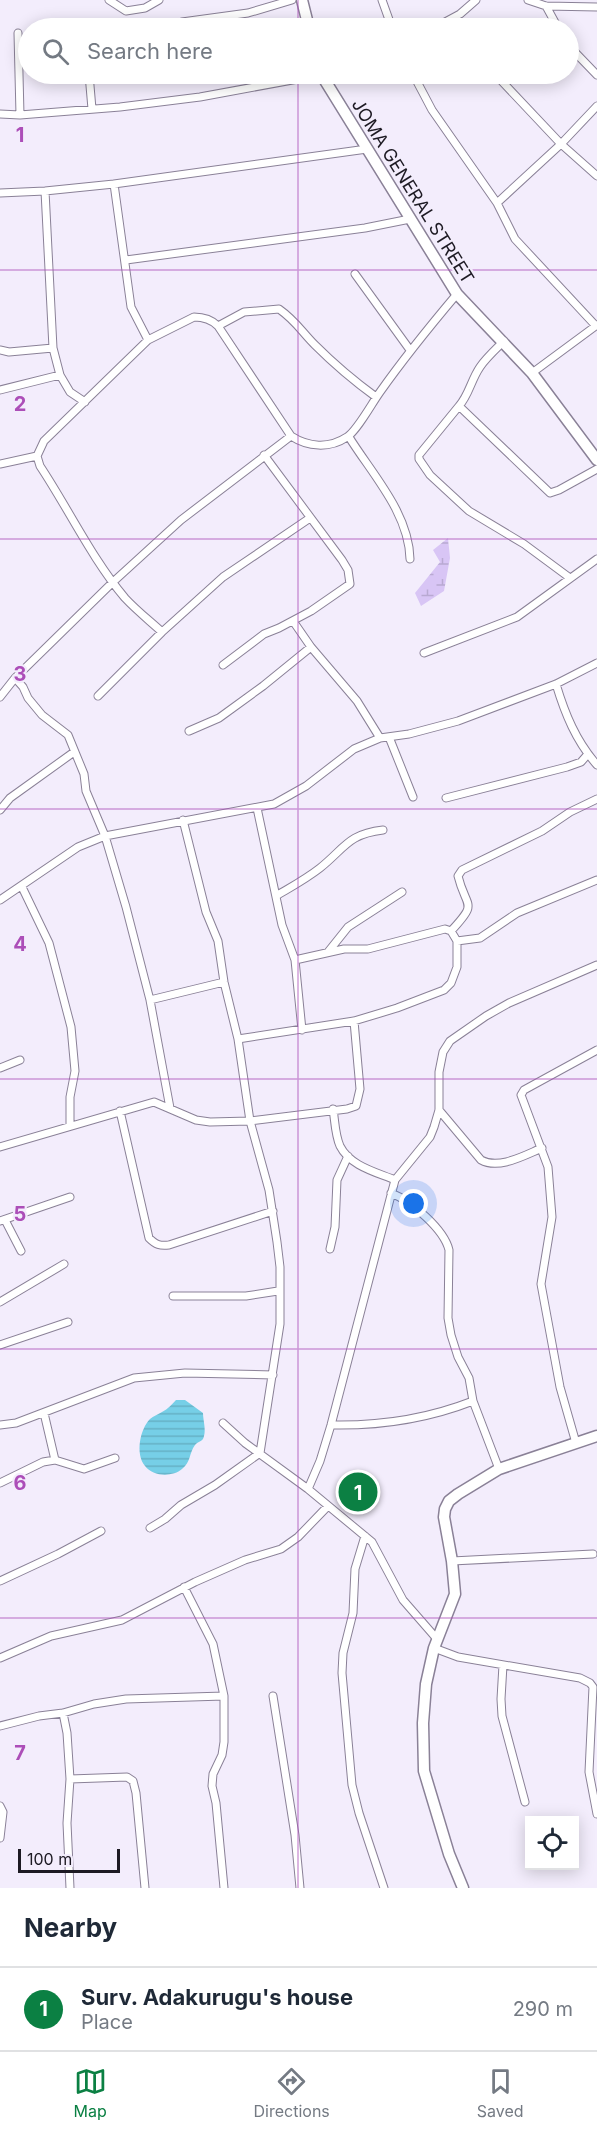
<!DOCTYPE html>
<style>
body{margin:0;font-family:Inter,sans-serif;background:#f2f2f3;color:#1f2937}
.controls{position:absolute;right:18px;bottom:18px;display:grid;overflow:hidden;border-radius:0px;box-shadow:0 3px 15px #0003}
.controls button{width:54px;height:54px;display:grid;place-items:center;padding:0;border:0;border-bottom:2px solid #e0e1e3;background:#fff;color:#1f2937;font:30px sans-serif}
.scale{position:absolute;left:18px;bottom:15px;width:102px;box-sizing:border-box;padding-left:6px;border:3px solid #1d1a23;border-top:0;font-size:16px;line-height:21px;white-space:nowrap;color:#1d1a23;-webkit-text-stroke:4px #f3edfc;paint-order:stroke}
.you{position:absolute;left:414px;top:1204px;width:21px;height:21px;margin:-15px;border:4px solid #fff;border-radius:50%;background:#1a73e8;box-shadow:0 0 0 9px #1a73e833}
.badge{display:grid;place-items:center;width:39px;height:39px;border-radius:50%;background:#0b8043;color:#fff;font-size:20px;font-weight:700}
.pin{position:absolute;translate:-50% -50%;border:3px solid #fff;box-shadow:0 2px 6px #0006}
.list{margin:0;padding:0;list-style:none}
h2{display:flex;justify-content:space-between;align-items:center;height:78px;margin:0;padding:0 24px;font-size:26px}
h2 small{font-size:20px;font-weight:400;color:#747a83}
.list li{display:grid;grid-template-columns:39px 1fr auto;gap:18px;align-items:center;box-sizing:border-box;height:84px;padding:0 24px;border-top:2px solid #e0e1e3}
.list b{display:block;font-size:22px;white-space:nowrap}
.list p{margin:0;font-size:20px;white-space:nowrap;color:#747a83}
.list em{font-size:20px;font-style:normal;color:#747a83}
.icon{flex:none;width:33px;height:33px;fill:none;stroke:currentColor;stroke-width:2;stroke-linecap:round;stroke-linejoin:round}
.map{position:relative;flex:none;width:597px;height:1888px;overflow:hidden}
.search{position:absolute;background:#fff;box-shadow:0 3px 15px #0003;left:18px;right:18px;top:18px;height:66px;display:flex;align-items:center;gap:15px;box-sizing:border-box;padding:0 21px;border-radius:33px;color:#747a83;font-size:22px}
.sheet{height:162px;background:#fff}
nav{display:flex;justify-content:space-around;align-items:center;box-sizing:border-box;height:84px;border-top:2px solid #e0e1e3;background:#fff;font-size:16px;color:#747a83}
nav a{display:grid;justify-items:center;gap:3px}
nav .on{color:#0b8043}
.map>svg:first-child{display:block}
.wetland{fill:url(#wetland-marsh)}
.water{fill:url(#water-rules)}
.lines{fill:none;stroke-linecap:round;stroke-linejoin:round}
.street-casing{stroke:#8a8197;stroke-width:9}
.secondary-casing{stroke:#8a8197;stroke-width:13}
.street{stroke:#fff;stroke-width:7}
.secondary{stroke:#fff;stroke-width:10}
.grid{fill:none;stroke:#ac4eb8;stroke-width:1.5;stroke-opacity:0.55}
.labels{text-anchor:middle;dominant-baseline:central;stroke-width:4.5;stroke-linejoin:round;paint-order:stroke}
.street-label{font-size:18px;fill:#1d1a23;stroke:#f3edfc}
.grid-label{font-size:20px;text-anchor:middle;font-weight:bold;fill:#ac4eb8;stroke:#f3edfc;stroke-width:4.5;stroke-linejoin:round;paint-order:stroke}
</style>
<div class="map">
<svg width="597" height="1888" viewBox="0 0 597 1888">
<defs>
<pattern id="wetland-marsh" width="20" height="14" patternUnits="userSpaceOnUse" patternTransform="scale(1.5)"><rect width="20" height="14" fill="#d8c5f5"/><path d="M1 5h8M5 5V1M11 12h8M15 12V8" fill="none" stroke="#b9a9d2"/></pattern>
<pattern id="water-rules" width="6" height="5" patternUnits="userSpaceOnUse" patternTransform="scale(1.5)"><rect width="6" height="5" fill="#76cfe7"/><path d="M0 2.5h6" fill="none" stroke="#66b1c6"/></pattern>
</defs>
<rect width="100%" height="100%" fill="#f3edfc"/>
<!-- wetland -->
<path class="wetland" d="M448 538 450 558 444 591 421 606 415 593 440 562 433 550Z"/>
<!-- water -->
<path class="water" d="M176 1400H185L203 1413C203 1420 206 1429 204 1436 203 1442 198 1441 195 1445 189 1453 191 1462 182 1469 173 1477 153 1477 145 1466 135 1454 140 1429 150 1419 153 1416 159 1414 162 1412 168 1409 172 1404 176 1400Z"/>
<g class="lines">
<!-- street casing -->
<g class="street-casing">
<path id="street" d="M109 0 126 11 145 8 159 0
M382 0 392 28
M528 0 546 6 597 7
M546 6 558 28
M165 28 182 22 248 13 292 0
M434 28 460 14 476 0
M568 45 597 75
M89 74 92 109
M413 74 432 110 497 203 515 239 596 326
M495 74 561 144 597 176
M0 114 20 115 18 33
M20 115 120 107 200 97 325 74
M114 184 131 307 148 340
M0 193 45 191 114 184 367 149
M497 203 561 144 597 106
M126 260 365 228 410 219
M355 274 410 350
M218 326 244 312 279 309C296 321 301 331 315 345 334 364 354 381 376 397
M504 341C496 349 486 358 480 367 471 380 469 395 459 406L550 493 559 490 597 469
M0 350 9 352 53 348
M532 373 597 325
M60 375 70 392 85 402
M0 390 60 375 53 348 45 191
M459 406 419 455V459L430 475 469 511 524 544 570 578
M349 437C372 474 409 513 410 559
M0 464 37 456
M293 621 311 647 357 701 380 738
M162 632C150 621 136 610 125 598 92 559 68 508 40 466L37 456 44 441 148 340 194 317C204 317 211 319 218 326L291 436
M424 653 517 617 597 559
M223 665 264 634 279 628 311 611 350 584 348 570 342 560 264 455
M556 684C565 714 576 741 597 765
M98 696 162 632 223 577 310 518
M0 697 15 678
M189 731 219 718 263 686 311 647
M389 737 413 797
M446 798 567 767 581 762 588 754
M257 808 282 925 295 960 302 1030
M0 810 10 798 74 752
M22 887 49 943 71 1027 75 1071 70 1097V1126
M276 896C291 887 306 879 320 868 345 848 348 834 383 830
M0 900 78 847 105 836 274 804 306 786 354 749 380 738 409 734 458 721 556 684 597 663
M451 931C479 901 466 909 458 876L462 870 542 831 570 812 597 799
M328 952 348 927 402 892
M295 960 344 949H368L445 929 451 931 457 941 480 938 517 913 597 880
M150 1000 224 982
M238 1039 354 1021 397 1008 444 990 451 983 457 967V941
M0 1068 20 1060
M170 1108 150 1000 126 907 105 836 86 791 84 774 68 735 42 715 28 698 23 687 15 678 113 582 181 520 291 436C308 447 329 449 347 437 357 431 372 403 380 392 404 358 430 326 457 294
M333 1109C335 1121 335 1135 340 1146 350 1166 376 1172 395 1180
M439 1110 481 1160C499 1170 525 1155 542 1148
M120 1111 149 1238C156 1245 160 1246 169 1245L273 1211
M0 1147 154 1102 196 1120 210 1122 250 1121 347 1109 356 1106 360 1089 354 1021
M391 1193C411 1201 444 1229 449 1250L448 1318 451 1335 458 1357 469 1378 473 1401 499 1469
M5 1220 21 1251
M0 1221 70 1197
M330 1249 335 1227 337 1180 348 1156
M173 1296H246L278 1291
M0 1302 64 1264
M0 1345 68 1322
M44 1413 55 1460
M223 1423 245 1443 308 1489
M0 1425 16 1423 134 1378 185 1373 273 1375
M331 1425C380 1426 427 1419 473 1401
M576 1443 560 1387 541 1284 552 1217 548 1167 521 1095 524 1090 597 1050
M0 1483 43 1462 55 1460 84 1469 115 1458
M150 1528 165 1519 181 1505 215 1485 260 1453 280 1324V1267L277 1242 269 1190 250 1121 238 1039 224 982 218 941 206 912 183 820
M365 1536 355 1569 353 1613 343 1653 342 1673 352 1785 359 1813 384 1888
M452 1561 593 1554
M0 1581 58 1554 101 1531
M184 1587 213 1644 224 1696V1742L222 1755 213 1774 212 1786 216 1803 224 1888
M437 1639 403 1600 372 1542 308 1489 320 1461 331 1425 395 1180 430 1137 434 1127 439 1110V1072L443 1052 450 1041 486 1016 509 1003 597 965
M434 1648 458 1657 580 1678 590 1683 593 1687 589 1772 597 1814
M0 1658 51 1636 122 1620 195 1582 245 1560 281 1549 298 1537 327 1507
M503 1665 501 1699 502 1716 525 1802
M273 1696 295 1835 300 1888
M63 1713 67 1733 70 1779 67 1823 70 1888
M0 1726 39 1716 63 1713 94 1704 126 1699 224 1696
M70 1779 127 1777 133 1781 136 1793 145 1888
M0 1806 3 1812 0 1838"/>
</g>
<!-- secondary casing -->
<g class="secondary-casing">
<path id="secondary" d="M302 0 309 28
M321 74 457 294 532 373 597 460
M463 1888 449 1854 424 1771 423 1723 426 1684 434 1648 455 1594 452 1561 444 1517 445 1509 449 1501 458 1494 499 1469 597 1436"/>
</g>
<!-- street -->
<use href="#street" class="street"/>
<!-- secondary -->
<use href="#secondary" class="secondary"/>
</g>
<!-- grid -->
<path class="grid" d="M298 0V28M298 74V1888M0 270H597M0 539H597M0 809H597M0 1079H597M0 1349H597M0 1618H597"/>
<g class="labels">
<!-- street labels -->
<g class="street-label">
<text transform="translate(413 191) rotate(58)">JOMA GENERAL STREET</text>
</g>
</g>
<g class="grid-label">
<text x="20" y="142">1</text>
<text x="20" y="411">2</text>
<text x="20" y="681">3</text>
<text x="20" y="951">4</text>
<text x="20" y="1221">5</text>
<text x="20" y="1490">6</text>
<text x="20" y="1760">7</text>
</g>
</svg>
<div class="controls">
<button><svg class="icon" aria-label="locate" viewBox="0 0 24 24"><circle cx="12" cy="12" r="6"/><path d="M12 2v4M12 18v4M2 12h4M18 12h4"/></svg></button>
</div>
<div class="scale">100 m</div>
<div class="you"></div>
<div class="pin badge" style="left:358px;top:1492px">1</div>
<div class="search"><svg class="icon" aria-label="search" viewBox="0 0 24 24"><circle cx="10" cy="10" r="6"/><path d="M15 15l6 6"/></svg>Search here</div>
</div>
<section class="sheet">
<h2>Nearby<small></small></h2>
<ul class="list">
<li><span class="badge">1</span><div><b>Surv. Adakurugu's house</b><p>Place</p></div><em>290 m</em></li>
</ul>
</section>
<nav>
<a class="on"><svg class="icon" aria-label="map" viewBox="0 0 24 24"><path d="M3 6l6-2 6 2 6-2v14l-6 2-6-2-6 2zM9 4v14M15 6v14"/></svg>Map</a>
<a><svg class="icon" aria-label="directions" viewBox="0 0 24 24"><path d="M12 3l9 9-9 9-9-9zM9 14v-3h6M13 9l2 2-2 2"/></svg>Directions</a>
<a><svg class="icon" aria-label="saved" viewBox="0 0 24 24"><path d="M7 4h10v16l-5-4-5 4z"/></svg>Saved</a>
</nav>
